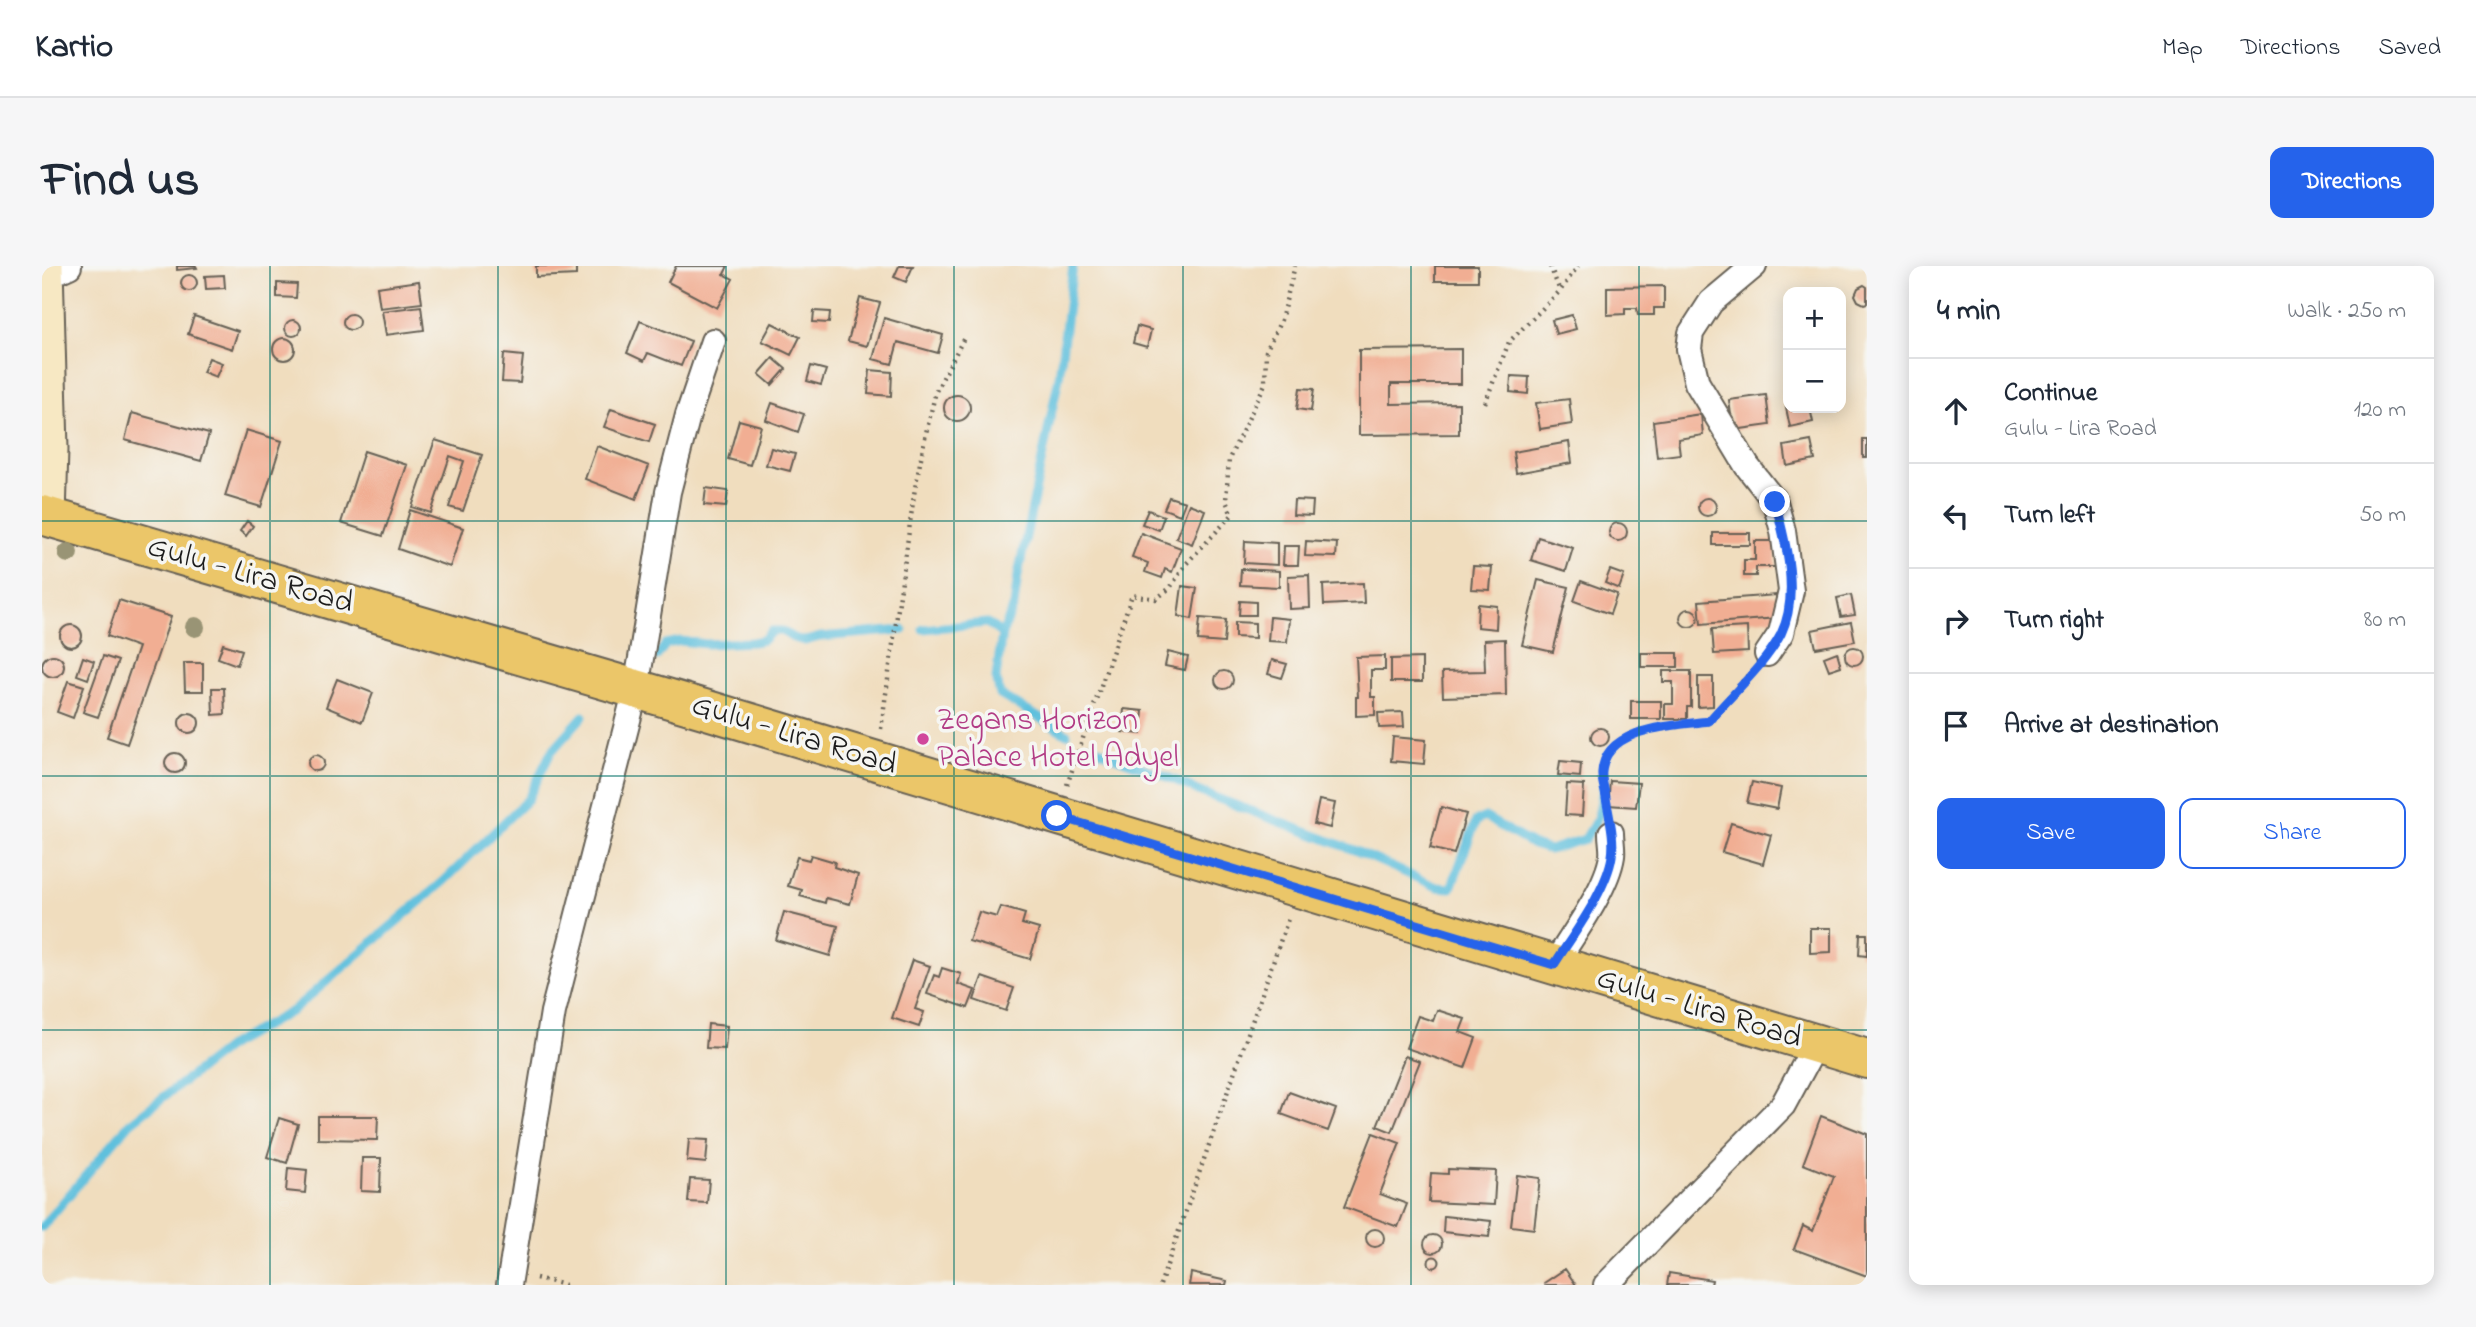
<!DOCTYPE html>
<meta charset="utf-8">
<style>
body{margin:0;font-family:"Indie Flower",sans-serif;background:#f6f6f7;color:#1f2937}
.controls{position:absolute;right:21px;top:21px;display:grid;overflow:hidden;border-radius:14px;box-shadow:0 4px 18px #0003}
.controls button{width:63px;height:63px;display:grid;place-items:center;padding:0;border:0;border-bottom:2px solid #e0e1e3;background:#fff;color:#1f2937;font:35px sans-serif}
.stop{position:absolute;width:21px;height:21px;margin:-16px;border:5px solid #2563eb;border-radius:50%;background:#fff}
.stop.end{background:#2563eb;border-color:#fff;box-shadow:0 2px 7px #0008}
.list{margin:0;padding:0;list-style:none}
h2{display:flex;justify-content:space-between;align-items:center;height:91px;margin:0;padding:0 28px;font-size:30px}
h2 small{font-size:23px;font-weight:400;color:#747a83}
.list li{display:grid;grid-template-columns:46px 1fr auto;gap:21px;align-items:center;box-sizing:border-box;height:105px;padding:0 28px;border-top:2px solid #e0e1e3}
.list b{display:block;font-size:26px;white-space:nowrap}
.list p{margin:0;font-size:23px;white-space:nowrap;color:#747a83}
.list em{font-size:23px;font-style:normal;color:#747a83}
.actions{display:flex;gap:14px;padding:21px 28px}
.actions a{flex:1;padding:16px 0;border:2px solid #2563eb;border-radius:14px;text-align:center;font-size:24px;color:#2563eb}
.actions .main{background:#2563eb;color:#fff}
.icon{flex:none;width:38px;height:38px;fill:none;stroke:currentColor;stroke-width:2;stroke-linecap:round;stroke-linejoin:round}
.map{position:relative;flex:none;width:1825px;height:1019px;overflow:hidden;border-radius:14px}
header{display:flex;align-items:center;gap:42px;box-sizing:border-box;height:98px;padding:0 35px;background:#fff;border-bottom:2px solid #e0e1e3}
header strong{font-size:33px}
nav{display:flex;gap:38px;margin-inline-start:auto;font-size:24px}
.intro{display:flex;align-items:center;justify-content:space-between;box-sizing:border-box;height:168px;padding:0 42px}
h1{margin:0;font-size:49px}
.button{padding:18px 32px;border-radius:14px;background:#2563eb;color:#fff;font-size:24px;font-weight:700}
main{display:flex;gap:42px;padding:0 42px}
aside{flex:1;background:#fff;border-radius:14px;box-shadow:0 4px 18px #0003}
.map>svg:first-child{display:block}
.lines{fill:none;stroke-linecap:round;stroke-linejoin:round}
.stream{stroke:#5fc0dd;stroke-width:9}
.building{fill:#f1ae93}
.street-casing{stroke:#666055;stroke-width:28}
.secondary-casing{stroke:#666055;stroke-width:37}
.primary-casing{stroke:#666055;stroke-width:42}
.path{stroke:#666055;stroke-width:4.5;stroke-dasharray:2 5;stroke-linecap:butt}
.street{stroke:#fff;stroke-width:24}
.secondary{stroke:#f7e8c3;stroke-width:33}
.primary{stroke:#ebc669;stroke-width:38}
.tree{fill:#999474}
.route{stroke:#2563eb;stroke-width:9}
.grid{fill:none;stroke:#0f766e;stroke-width:2;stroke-opacity:0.55}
.hotel-dot{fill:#d1479c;stroke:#f6f6f2;stroke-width:2.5}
.labels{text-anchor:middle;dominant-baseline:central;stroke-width:7;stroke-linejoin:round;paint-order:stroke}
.street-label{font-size:32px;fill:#1c1c1c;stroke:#f6f6f2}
.hotel-label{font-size:32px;fill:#b23c85;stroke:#f6f6f2;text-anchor:start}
</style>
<header>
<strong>Kartio</strong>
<nav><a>Map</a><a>Directions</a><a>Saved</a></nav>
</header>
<div class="intro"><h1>Find us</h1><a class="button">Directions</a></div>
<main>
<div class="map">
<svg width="1825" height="1019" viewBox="0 0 1825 1019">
<rect width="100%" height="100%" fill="#f6f6f2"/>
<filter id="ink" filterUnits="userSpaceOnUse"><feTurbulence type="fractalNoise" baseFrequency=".0143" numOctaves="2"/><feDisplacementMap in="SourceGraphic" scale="14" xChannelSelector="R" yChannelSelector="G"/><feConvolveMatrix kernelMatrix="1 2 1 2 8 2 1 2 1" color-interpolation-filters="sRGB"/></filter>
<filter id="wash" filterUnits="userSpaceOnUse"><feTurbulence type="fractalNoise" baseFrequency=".00686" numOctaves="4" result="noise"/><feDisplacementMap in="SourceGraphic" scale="28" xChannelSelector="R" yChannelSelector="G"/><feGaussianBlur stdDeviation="1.57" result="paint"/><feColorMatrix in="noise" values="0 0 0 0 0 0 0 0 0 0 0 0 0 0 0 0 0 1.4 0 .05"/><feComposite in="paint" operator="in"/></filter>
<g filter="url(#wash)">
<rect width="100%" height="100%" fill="#f0ddbe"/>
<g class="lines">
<!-- stream -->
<path class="stream" d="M881 363 945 357 960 368 954 412 958 429 1025 468
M960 368 972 340 976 309 1017 111 1031 0
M615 390 624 378 639 375 664 378 710 376 721 374 730 365H740L751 372 763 375 778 371 861 364
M1048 479C1082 498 1121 506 1156 525L1312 584 1395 621 1409 622 1434 555 1443 551 1491 579 1507 584 1543 573 1556 551 1562 518
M0 961 88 857 190 778 250 745 402 615 486 533 509 486 541 450"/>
</g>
<g id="blocks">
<!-- building -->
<path class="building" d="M135 0H154L155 2 135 4Z
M494 0H534V9L494 11Z
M634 0H686L682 8 691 13 675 42 626 16Z
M857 0H871L864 16 852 11Z
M1393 0H1436V15H1393Z
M182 9 183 22 164 23 163 10Z
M139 17a8 8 0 1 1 16 0a8 8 0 1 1-16 0Z
M377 15 380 37 338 42 335 21Z
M235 17 255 18 254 32 235 31Z
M1822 19 1825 21V37L1822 38 1816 35 1813 29 1816 22Z
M1622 20V42H1612V49H1596L1595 42H1583V48L1565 49V21Z
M818 32 838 37 825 80 806 75Z
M379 40 382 64 344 69 340 45Z
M772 45 788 46 787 57 771 56Z
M301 56a8 8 0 1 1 16 0a8 8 0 1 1-16 0Z
M1530 49 1534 63 1514 68 1510 54Z
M152 50 196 65 190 83 146 68Z
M842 52 901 69 896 87 856 76 850 98 831 93Z
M243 62a8 8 0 1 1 16 0a8 8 0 1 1-16 0Z
M598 55 649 75 639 100 606 87 602 95 585 87Z
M730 57 758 71 749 89 720 75Z
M1095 60 1109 64 1105 81 1091 77Z
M231 83a11 11 0 1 1 22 0a11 11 0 1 1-22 0Z
M1419 83V118H1349V138L1417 137V168L1317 169V84Z
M462 88 481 90 478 117 460 116Z
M167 92 180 97 174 111 161 106Z
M731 92 744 103 730 119 717 108Z
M769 100 784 104 779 119 765 115Z
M828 104 850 106 849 130 826 128Z
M1469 110 1487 111 1486 128 1468 126Z
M1258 122 1272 123 1269 145 1255 143Z
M902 142a13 13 0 1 1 26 0a13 13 0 1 1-26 0Z
M1724 129 1728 159 1691 164 1687 134Z
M1527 133 1530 158 1498 163 1494 137Z
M730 137 762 148 756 166 724 154Z
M1744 142H1768L1771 156 1748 161Z
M569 143 613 158 607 176 562 161Z
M90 147 167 168 159 195 83 174Z
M1659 148 1661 169 1636 173 1638 188 1615 191 1611 155Z
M697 154 719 160 708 199 686 193Z
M204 164 240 175 219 241 183 230Z
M1821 173H1825V192H1821Z
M393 174 440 189 421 245 407 241 422 195 408 190 389 247 370 241Z
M1769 175 1773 194 1745 200 1742 180Z
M1527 176 1530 197 1474 207 1471 186Z
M555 180 607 200 594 233 543 213Z
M729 182 753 188 748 205 724 199Z
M322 185 365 199 341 270 299 257Z
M664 222 686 225 684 241 662 239Z
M1127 231 1143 236 1138 249 1122 243Z
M1656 241a9 9 0 1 1 18 0a9 9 0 1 1-18 0Z
M1252 234 1271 235 1270 250 1251 249Z
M1147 238 1163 244 1150 278 1134 272Z
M368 244 421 262 408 301 356 283Z
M1106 244 1122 250 1117 264 1100 258Z
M205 255 211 260 204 270 198 265Z
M1567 266a9 9 0 1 1 18 0a9 9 0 1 1-18 0Z
M1099 267 1139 282 1130 306 1123 303 1120 312 1103 306 1106 297 1090 291Z
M1671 267H1708V279H1671Z
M1496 271 1531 282 1524 305 1489 294Z
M1203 275 1235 277V299L1202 297Z
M1264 275 1295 277 1294 291 1263 290Z
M1713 275H1734V301H1714V310H1702V294H1713Z
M1242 280H1257L1256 299H1241Z
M1431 300 1450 301 1448 324 1429 323Z
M1199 303 1237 305V321L1198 319Z
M1568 304 1582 309 1577 323 1563 317Z
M1267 309 1268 342 1247 343 1246 310Z
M1496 314 1527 321 1511 386 1480 379Z
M1539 315 1575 328 1568 348 1532 335Z
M1321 317 1322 337 1282 339 1281 319Z
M1140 320 1155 322 1150 353 1136 350Z
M1734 329 1736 352 1659 358 1657 335Z
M1809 329 1813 349 1799 351 1795 332Z
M77 334 129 351 85 478 65 471 96 381 65 370Z
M1198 335 1214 336V349H1197Z
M1436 338 1455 340 1454 363 1435 361Z
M1638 352a9 9 0 1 1 18 0a9 9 0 1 1-18 0Z
M1228 351 1247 353 1245 376 1226 375Z
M1158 352 1184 354 1182 377 1156 375Z
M1193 356 1213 357V372L1193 371Z
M1809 356 1813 375 1774 382 1770 364Z
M18 370a11 11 0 1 1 22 0a11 11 0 1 1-22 0Z
M1705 361 1706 386 1672 388 1670 363Z
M1463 373 1464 429 1401 431 1400 406 1443 405 1442 374Z
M181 378 200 384 195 399 176 392Z
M1803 390a9 9 0 1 1 18 0a9 9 0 1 1-18 0Z
M1126 386 1146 391 1143 404 1123 400Z
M1795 386 1799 400 1787 404 1782 391Z
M1599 387H1636V401H1599Z
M0 400a11 11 0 1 1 22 0a11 11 0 1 1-22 0Z
M61 390 76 395 56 451 41 446Z
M1343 390V404H1329V431H1333V449L1314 450V431H1316L1314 391Z
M41 391 52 395 46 413 35 409Z
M1380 392V416H1349V393Z
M1230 394 1245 398 1240 412 1226 408Z
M142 397H161V425H143Z
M1621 405H1649V441H1645V453H1623V438H1631V416H1621Z
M1173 414a9 9 0 1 1 18 0a9 9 0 1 1-18 0Z
M1656 411H1671V440L1656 441Z
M295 413 331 427 320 456 284 441Z
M26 415 42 420 31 452 15 446Z
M170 422H182L183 448 171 449Z
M1589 435H1619V453H1589Z
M1082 443 1101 445 1099 468 1080 466Z
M1361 446 1362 461 1337 462 1336 447Z
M137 457a10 10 0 1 1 20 0a10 10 0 1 1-20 0Z
M1549 471a9 9 0 1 1 18 0a9 9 0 1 1-18 0Z
M1351 471 1384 474 1382 498 1349 495Z
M123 497a10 10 0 1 1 20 0a10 10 0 1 1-20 0Z
M266 497a8 8 0 1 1 16 0a8 8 0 1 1-16 0Z
M1518 495 1539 497 1538 511 1516 509Z
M1568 515 1597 517 1594 541 1566 539Z
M1710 516 1739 522 1735 543 1705 537Z
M1525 518 1542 519 1540 550 1523 549Z
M1277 534 1293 537 1288 562 1272 558Z
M1399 541 1424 548 1412 588 1388 582Z
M1689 557 1729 569 1721 598 1680 586Z
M769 589 793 596 792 601 816 609 808 638 784 632 783 637 758 630 760 624 746 620 755 591 767 594Z
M959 641 983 648 980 658 997 663 988 693 927 675 937 646 955 651Z
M742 646 796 660 788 690 734 674Z
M1768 662H1789V686L1768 687Z
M1818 668H1825V690L1817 689Z
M870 694 888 700 873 743 882 746 877 761 850 752Z
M900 702 919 708 916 718 933 724 926 742 885 728 892 709 897 711Z
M940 711 972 722 964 745 932 734Z
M1395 744 1423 753 1418 766 1434 772 1423 802 1364 782 1376 750 1391 755Z
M666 758 685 760 683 783 664 782Z
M1363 790 1378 795 1350 866 1335 860Z
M1247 826 1294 843 1286 865 1239 848Z
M276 850H336L335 874 276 873Z
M1779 850 1825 868V1010L1752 983 1761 960 1771 965 1792 910 1761 898Z
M237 852 256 858 245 897 225 891Z
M1331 867 1358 877 1338 928 1365 938 1356 961 1302 941Z
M647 873 666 874 664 897 645 895Z
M320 892H339L338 926 319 925Z
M246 902 265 904 263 927 244 925Z
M1406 903 1454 905 1452 939 1387 936 1389 907 1406 908Z
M1475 909 1498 912 1492 963 1469 960Z
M648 913 667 914 665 937 646 936Z
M1402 950 1449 955 1447 971 1401 966Z
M1324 972a9 9 0 1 1 18 0a9 9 0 1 1-18 0Z
M1382 978a9 9 0 1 1 18 0a9 9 0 1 1-18 0Z
M1386.5 996a5.5 5.5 0 1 1 11 0a5.5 5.5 0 1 1-11 0Z
M1523 1003 1534 1019H1503L1502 1017Z
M1149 1007 1185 1015 1184 1019H1147Z
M1627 1007 1670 1014 1669 1019H1625Z"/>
</g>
</g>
<g filter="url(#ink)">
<use href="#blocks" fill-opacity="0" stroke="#666055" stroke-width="2"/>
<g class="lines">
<!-- street casing -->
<g class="street-casing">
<path id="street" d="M1712 0 1669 36 1649 67 1647 83 1655 117 1705 200 1733 236 1741 265 1749 325 1739 367 1725 388
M5 10 27 0
M1512 699C1530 670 1565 623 1570 590 1571 583 1569 575 1569 567
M467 1019 511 746 594 423 626 226 646 149 671 75
M1564 1019 1741 839 1774 778"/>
</g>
<!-- secondary casing -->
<g class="secondary-casing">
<path id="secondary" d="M4 0 9 183 7 251"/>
</g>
<!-- primary casing -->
<g class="primary-casing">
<path id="primary" d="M0 249 662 443 1825 793"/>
</g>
<!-- path -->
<path class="path" d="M1508 0 1518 25
M1443 137 1467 76 1518 25 1536 0
M839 463 873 222 884 167 894 125 923 70
M1025 519 1090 329 1114 333 1128 322 1144 298 1190 249 1184 235 1187 193 1223 118 1224 85 1239 54 1253 0
M1566 542 1560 505 1568 483 1590 467 1667 455 1708 407
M494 1012 523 1019
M1118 1019 1246 653"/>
<!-- street -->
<use href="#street" class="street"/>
<!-- secondary -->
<use href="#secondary" class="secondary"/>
<!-- primary -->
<use href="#primary" class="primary"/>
</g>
<!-- trees -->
<g class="tree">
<circle cx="26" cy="287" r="10"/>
<circle cx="153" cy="361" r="10"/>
</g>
</g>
<g class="lines" filter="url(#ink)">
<!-- route -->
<path class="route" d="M1015 550 1512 699C1530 670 1565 624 1570 590 1573 572 1567 550 1564 532 1563 524 1559 514 1560 506 1563 460 1633 460 1667 455 1689 429 1723 399 1739 368 1758 329 1744 276 1733 236"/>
</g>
<!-- grid -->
<path class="grid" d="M228 0V1019M456 0V1019M684 0V1019M912 0V1019M1141 0V1019M1369 0V1019M1597 0V1019M0 255H1825M0 510H1825M0 764H1825"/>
<!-- markers -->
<circle class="hotel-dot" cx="881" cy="473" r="7"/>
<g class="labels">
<!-- street labels -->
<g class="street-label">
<text transform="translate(208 310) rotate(16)">Gulu - Lira Road</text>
<text transform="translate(752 470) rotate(17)">Gulu - Lira Road</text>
<text transform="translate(1657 743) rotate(17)">Gulu - Lira Road</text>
</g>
<!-- hotel labels -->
<g class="hotel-label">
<text x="895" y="455">Zegans Horizon<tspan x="895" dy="37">Palace Hotel Adyel</tspan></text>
</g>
</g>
</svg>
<div class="controls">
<button>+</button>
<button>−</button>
</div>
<div class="stop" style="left:1015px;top:550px"></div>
<div class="stop end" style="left:1733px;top:236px"></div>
</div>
<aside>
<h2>4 min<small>Walk · 250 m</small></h2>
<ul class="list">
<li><svg class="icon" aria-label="ahead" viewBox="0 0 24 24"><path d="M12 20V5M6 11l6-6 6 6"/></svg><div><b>Continue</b><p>Gulu - Lira Road</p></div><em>120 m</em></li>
<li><svg class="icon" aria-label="left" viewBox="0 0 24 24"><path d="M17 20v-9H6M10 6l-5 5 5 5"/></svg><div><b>Turn left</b></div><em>50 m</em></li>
<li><svg class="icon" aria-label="right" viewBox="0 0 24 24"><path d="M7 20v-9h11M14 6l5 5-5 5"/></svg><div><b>Turn right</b></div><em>80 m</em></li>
<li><svg class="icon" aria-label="arrive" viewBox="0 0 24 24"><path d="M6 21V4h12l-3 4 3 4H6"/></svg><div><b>Arrive at destination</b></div></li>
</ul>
<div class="actions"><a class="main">Save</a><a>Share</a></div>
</aside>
</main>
